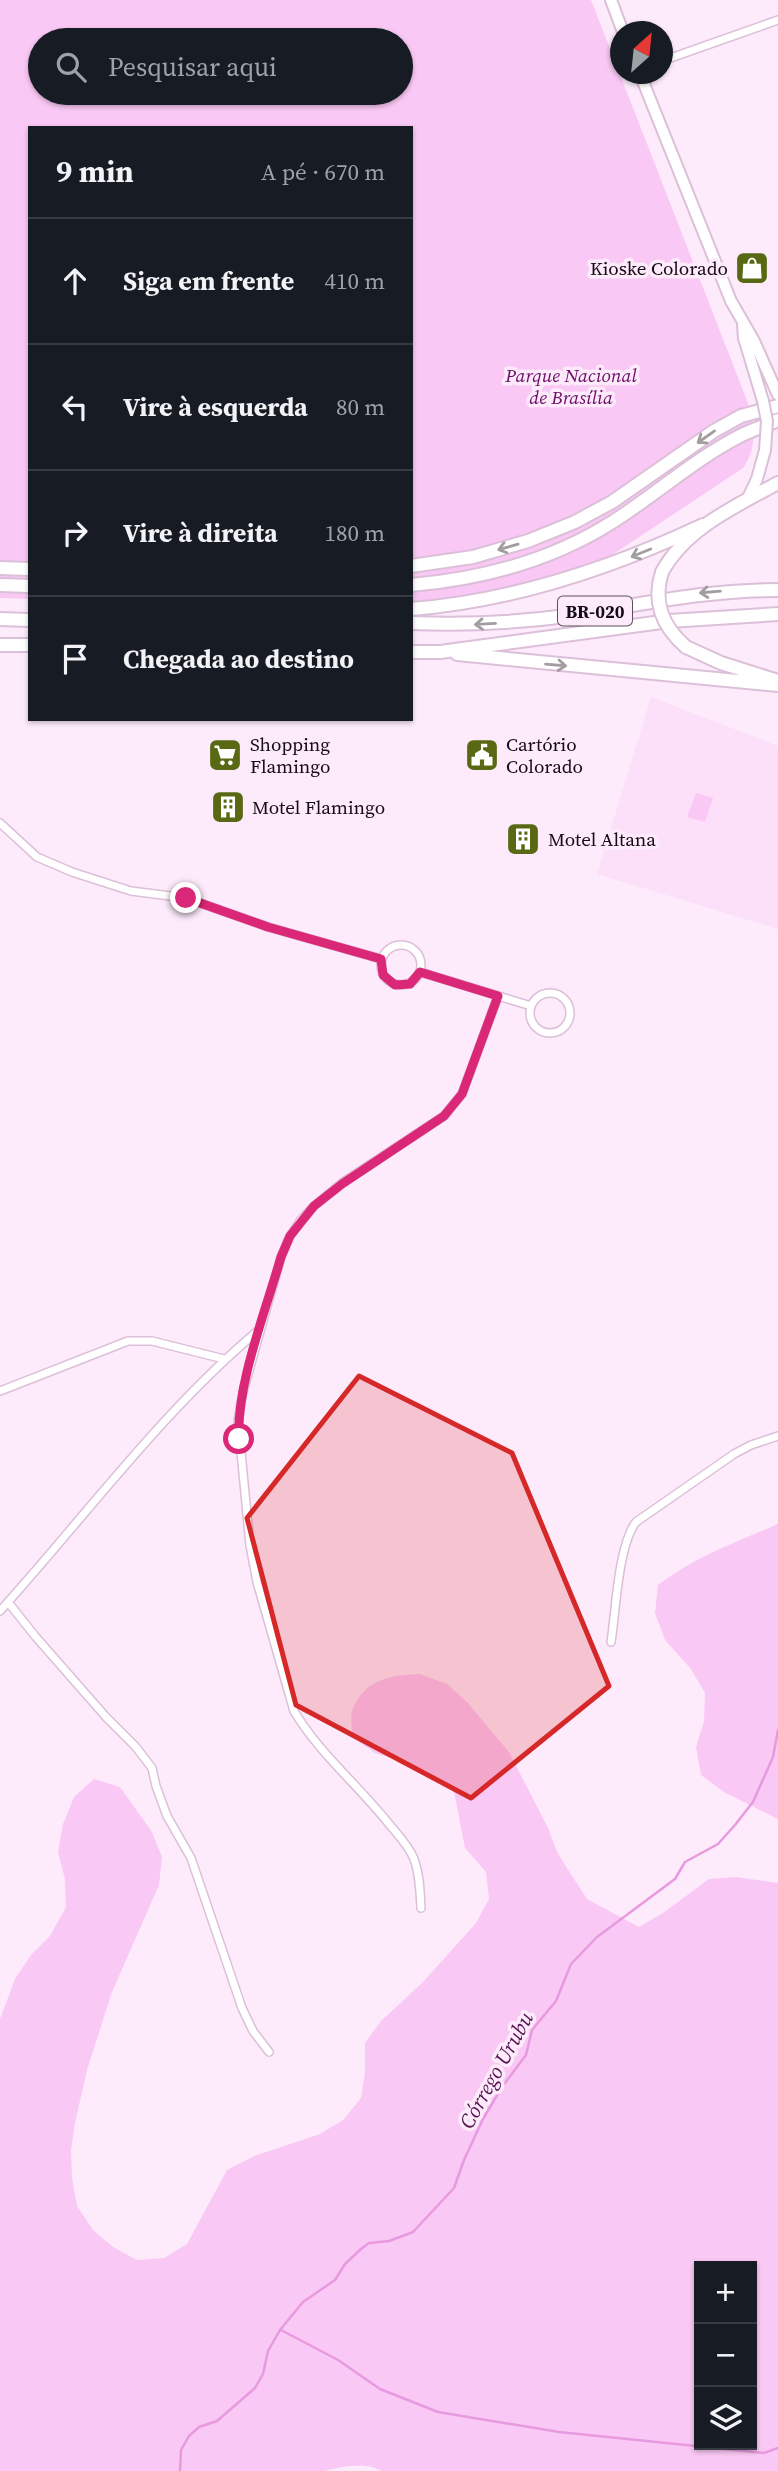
<!DOCTYPE html>
<html lang="pt">
<meta charset="utf-8">
<style>
body{margin:0;font-family:"Source Serif 4",serif;background:#242831;color:#f1f3f6}
.controls{position:absolute;right:21px;bottom:21px;display:grid;overflow:hidden;border-radius:0px;box-shadow:0 2px 5px #0004}
.controls button{width:63px;height:63px;display:grid;place-items:center;padding:0;border:0;border-bottom:2px solid #363941;background:#171b24;color:#f1f3f6;font:35px sans-serif}
.compass{position:absolute;left:610px;top:21px;width:63px;height:63px;border-radius:50%;background:#171b24;box-shadow:0 2px 5px #0004;rotate:27deg}
.stop{position:absolute;width:21px;height:21px;margin:-16px;border:5px solid #db2777;border-radius:50%;background:#fff}
.stop.end{background:#db2777;border-color:#fff;box-shadow:0 2px 7px #0008}
.list{margin:0;padding:0;list-style:none}
h2{display:flex;justify-content:space-between;align-items:center;height:91px;margin:0;padding:0 28px;font-size:30px}
h2 small{font-size:23px;font-weight:400;color:#9ea1a6}
.list li{display:grid;grid-template-columns:46px 1fr auto;gap:21px;align-items:center;box-sizing:border-box;height:126px;padding:0 28px;border-top:2px solid #363941}
.list b{display:block;font-size:26px;white-space:nowrap}
.list em{font-size:23px;font-style:normal;color:#9ea1a6}
.icon{flex:none;width:38px;height:38px;fill:none;stroke:currentColor;stroke-width:2;stroke-linecap:round;stroke-linejoin:round}
.map{position:relative;flex:none;width:778px;height:2471px;overflow:hidden}
.search{position:absolute;background:#171b24;box-shadow:0 2px 5px #0004;left:28px;top:28px;width:385px;height:77px;display:flex;align-items:center;gap:18px;box-sizing:border-box;padding:0 24px;border-radius:38px;color:#9ea1a6;font-size:26px}
.panel{position:absolute;background:#171b24;box-shadow:0 2px 5px #0004;left:28px;top:126px;width:385px;height:595px;border-radius:0px}
.map>svg:first-child{display:block}
.built{fill:#fcdff8}
.green{fill:#fac8f4;fill-rule:evenodd}
.lines{fill:none;stroke-linecap:round;stroke-linejoin:round}
.stream{stroke:#e79adf;stroke-width:2.5}
.minor-casing{stroke:#dcbfd8;stroke-width:10}
.secondary-casing{stroke:#dcbfd8;stroke-width:14}
.primary-casing{stroke:#dcbfd8;stroke-width:16}
.trunk-casing{stroke:#dcbfd8;stroke-width:16}
.minor{stroke:#fff;stroke-width:7}
.secondary{stroke:#fff;stroke-width:10}
.primary{stroke:#fff;stroke-width:12}
.trunk{stroke:#fff;stroke-width:12}
.secondary-bridge-casing{stroke:#dcbfd8;stroke-width:14;stroke-linecap:butt}
.primary-bridge-casing{stroke:#dcbfd8;stroke-width:16;stroke-linecap:butt}
.secondary-bridge{stroke:#fff;stroke-width:10}
.primary-bridge{stroke:#fff;stroke-width:12}
.oneway{stroke:#a19da1}
.route{stroke:#db2777;stroke-width:9}
.marked{fill:#d62828;fill-opacity:0.2;stroke:#d62828;stroke-width:5;stroke-linejoin:round}
.labels{text-anchor:middle;dominant-baseline:central;stroke-width:7;stroke-linejoin:round;paint-order:stroke}
.shield{fill:#fdebfb;stroke:#5b4e59;stroke-width:2}
.shield-label{font-size:18px;font-weight:bold;fill:#150b14}
.poi-label{font-size:19px;fill:#150b14;stroke:#fdebfb;text-anchor:start}
.park-label{font-size:19px;font-style:italic;fill:#6b0d67;stroke:#fdebfb}
.water-label{font-size:21px;font-style:italic;fill:#571353;stroke:#fdebfb}
</style>
<div class="map">
<svg width="778" height="2471" viewBox="0 0 778 2471">
<rect width="100%" height="100%" fill="#fdebfb"/>
<!-- built -->
<path class="built" d="M651 697 778 746V929L597 874Z"/>
<!-- green -->
<path class="green" d="M0 0H591L748 403C754 427 758 447 743 468L588 571 527 598 411 606V128H30V599L0 598ZM40 40H401V93H40Z
M696 793 713 798 705 822 687 817Z
M778 1524V1819L724 1792 701 1775 696 1747 704 1721 705 1693 691 1669 665 1640 655 1613 658 1585C694 1557 736 1542 778 1524Z
M420 1674 447 1684 467 1702 509 1752 548 1828 558 1854 587 1899 639 1927 663 1913 709 1879 736 1877 778 1883V2471H382C364 2461 342 2467 324 2471H0V2019L15 1979 31 1955 50 1936 66 1907 65 1879 58 1852 63 1824 74 1797 94 1779 120 1787 152 1832 162 1857 159 1885 112 1992 87 2070 75 2123 71 2150 72 2178 77 2206 93 2230 113 2247 137 2260 164 2258 187 2244 227 2170 254 2156 320 2134 343 2120 361 2098 365 2072V2043L381 2021 422 1983 476 1923 489 1899 486 1872 465 1848 454 1792 406 1762 375 1753 352 1737C352 1728 350 1716 353 1708 366 1678 393 1675 420 1674ZM699 2266H752V2445H699Z"/>
<g class="lines">
<!-- stream -->
<path class="stream" d="M281 2330 338 2360 380 2389 438 2412 559 2432 764 2453 778 2448
M180 2471 181 2450 189 2436 199 2427 217 2421 255 2388 263 2374 268 2351 280 2330 303 2302 335 2280 345 2264 361 2249 369 2243 389 2241 413 2232 454 2188 464 2160 483 2119 502 2087 526 2055 532 2030 556 2001 571 1964 597 1937 675 1879 685 1862 718 1844 735 1825 753 1802 773 1757 778 1730"/>
<!-- minor casing -->
<g class="minor-casing">
<path id="minor" d="M662 61 778 20
M0 823 37 857 72 872 131 891 186 898 268 927 381 959
M381 965a20 20 0 1 1 40 0a20 20 0 1 1-40 0Z
M420 972 531 1006
M530 1013a20 20 0 1 1 40 0a20 20 0 1 1-40 0Z
M0 1391 128 1341H152L224 1359
M8 1602 35 1636 106 1717 135 1746 152 1768 156 1786 167 1816 191 1858 242 2008 253 2031 269 2052
M0 1611C85 1517 162 1411 260 1329
M611 1642C616 1610 618 1546 636 1522L734 1454 751 1445 778 1436
M421 1908C420 1892 420 1875 414 1859 409 1846 398 1835 389 1824 358 1785 319 1753 294 1711L257 1582 250 1545 238 1421 243 1392 281 1257 290 1236 300 1221 314 1206 342 1183 444 1116 462 1094 498 996"/>
</g>
<!-- secondary casing -->
<g class="secondary-casing">
<path id="secondary" d="M611 0 623 32
M640 74 731 301 754 341 778 395
M743 325 744 338 763 401
M747 500 757 479 765 450"/>
</g>
<!-- primary casing -->
<g class="primary-casing">
<path id="primary" d="M411 566 473 557 528 541 575 522 612 502 714 431 741 416 778 406
M0 568 30 569
M662 572C686 528 736 506 778 483
M0 585 30 586
M411 585C482 579 553 560 614 521 656 494 694 460 738 437 751 430 765 426 778 420
M686 647 721 663 778 681"/>
</g>
<!-- trunk casing -->
<g class="trunk-casing">
<path id="trunk" d="M411 609C512 601 612 568 703 525
M0 619 30 620
M411 623C463 625 514 623 566 616 639 605 703 590 778 590
M0 645H30
M411 652H440L669 621 778 614
M457 654 778 685"/>
</g>
<!-- minor -->
<use href="#minor" class="minor"/>
<!-- secondary -->
<use href="#secondary" class="secondary"/>
<!-- primary -->
<use href="#primary" class="primary"/>
<!-- trunk -->
<use href="#trunk" class="trunk"/>
<!-- secondary-bridge casing -->
<g class="secondary-bridge-casing">
<path id="secondary-bridge" d="M763 401 767 421 765 450"/>
</g>
<!-- primary-bridge casing -->
<g class="primary-bridge-casing">
<path id="primary-bridge" d="M662 572C652 603 663 627 686 647"/>
</g>
<!-- secondary-bridge -->
<use href="#secondary-bridge" class="secondary-bridge"/>
<!-- primary-bridge -->
<use href="#primary-bridge" class="primary-bridge"/>
</g>
<!-- one-way arrows -->
<defs><path id="oneway-shaft" d="M-6 0H5M1.5-3L5.5 0L1.5 3" fill="none" stroke-width="1.6" stroke-linecap="round" stroke-linejoin="round" transform="scale(1.75)"/></defs>
<g class="oneway">
<use href="#oneway-shaft" transform="translate(706 437) rotate(145)"/>
<use href="#oneway-shaft" transform="translate(508 547) rotate(164)"/>
<use href="#oneway-shaft" transform="translate(641 553) rotate(158)"/>
<use href="#oneway-shaft" transform="translate(710 592) rotate(175)"/>
<use href="#oneway-shaft" transform="translate(485 624) rotate(177)"/>
<use href="#oneway-shaft" transform="translate(556 665) rotate(5)"/>
</g>
<g class="lines">
<!-- route -->
<path class="route" d="M186 898 268 927 381 959 383 975 395 985 410 984 420 972 498 996 462 1094 444 1116 342 1184 314 1206 290 1236 281 1257C266 1310 236 1385 239 1439"/>
</g>
<!-- marked area -->
<path class="marked" d="M359 1376 512 1453 609 1686 471 1798 296 1705 247 1518Z"/>
<!-- icons -->
<defs>
<g id="shop-square" transform="scale(1.75)"><rect x="-9" y="-9" width="18" height="18" rx="4" fill="#596913" stroke="#fdebfb"/><path d="M-5-2.5h2.3a2.7 3.5 0 0 1 5.4 0H5L5.5 6h-11ZM-1.5-2.5h3a1.5 2.3 0 0 0-3 0Z" fill="#fff"/></g>
<g id="supermarket-square" transform="scale(1.75)"><rect x="-9" y="-9" width="18" height="18" rx="4" fill="#596913" stroke="#fdebfb"/><path d="M-6-5.5h2.5l.6 2H6L4.5 2H-2.5L-4.4-4H-6ZM-1.5 3.2a1.3 1.3 0 1 0 .1 0ZM3 3.2a1.3 1.3 0 1 0 .1 0Z" fill="#fff"/></g>
<g id="civic-square" transform="scale(1.75)"><rect x="-9" y="-9" width="18" height="18" rx="4" fill="#596913" stroke="#fdebfb"/><path d="M-.6-6.5H3V-4.5H.6V-3L4-1V1h2V6H-6V1h2V-1L-.6-3ZM-1.2 2.5V6h2.4V2.5Z" fill="#fff"/></g>
<g id="building-square" transform="scale(1.75)"><rect x="-9" y="-9" width="18" height="18" rx="4" fill="#596913" stroke="#fdebfb"/><path d="M-4-6H4V6H1V3H-1V6H-4ZM-2.5-4.3h1.7v1.8h-1.7ZM.8-4.3h1.7v1.8H.8ZM-2.5-1h1.7V.8h-1.7ZM.8-1h1.7V.8H.8Z" fill="#fff"/></g>
</defs>
<g fill-rule="evenodd">
<use href="#shop-square" x="752" y="268"/>
<use href="#supermarket-square" x="225" y="755"/>
<use href="#civic-square" x="482" y="755"/>
<use href="#building-square" x="228" y="807"/>
<use href="#building-square" x="523" y="839"/>
</g>
<g class="labels">
<!-- shield labels -->
<rect class="shield" x="558" y="596.5" width="74" height="29" rx="5"/>
<g class="shield-label">
<text x="595" y="611">BR-020</text>
</g>
<!-- poi labels -->
<g class="poi-label">
<text x="728" y="268" text-anchor="end">Kioske Colorado</text>
<text x="250" y="744">Shopping<tspan x="250" dy="22">Flamingo</tspan></text>
<text x="506" y="744">Cartório<tspan x="506" dy="22">Colorado</tspan></text>
<text x="252" y="807">Motel Flamingo</text>
<text x="548" y="839">Motel Altana</text>
</g>
<!-- park labels -->
<g class="park-label">
<text x="571" y="375">Parque Nacional<tspan x="571" dy="22">de Brasília</tspan></text>
</g>
<!-- water labels -->
<g class="water-label">
<text transform="translate(496 2070) rotate(-61)">Córrego Urubu</text>
</g>
</g>
</svg>
<div class="controls">
<button>+</button>
<button>−</button>
<button><svg class="icon" aria-label="layers" viewBox="0 0 24 24"><path d="M12 4l9 5-9 5-9-5zM3 14l9 5 9-5"/></svg></button>
</div>
<svg class="compass" viewBox="-18 -18 36 36"><path d="M0-13l5 13h-10z" fill="#e53935"/><path d="M0 13l5-13h-10z" fill="#9ea1a6"/></svg>
<div class="stop" style="left:239px;top:1439px"></div>
<div class="stop end" style="left:186px;top:898px"></div>
<div class="search"><svg class="icon" aria-label="search" viewBox="0 0 24 24"><circle cx="10" cy="10" r="6"/><path d="M15 15l6 6"/></svg>Pesquisar aqui</div>
<section class="panel">
<h2>9 min<small>A pé · 670 m</small></h2>
<ul class="list">
<li><svg class="icon" aria-label="ahead" viewBox="0 0 24 24"><path d="M12 20V5M6 11l6-6 6 6"/></svg><div><b>Siga em frente</b></div><em>410 m</em></li>
<li><svg class="icon" aria-label="left" viewBox="0 0 24 24"><path d="M17 20v-9H6M10 6l-5 5 5 5"/></svg><div><b>Vire à esquerda</b></div><em>80 m</em></li>
<li><svg class="icon" aria-label="right" viewBox="0 0 24 24"><path d="M7 20v-9h11M14 6l5 5-5 5"/></svg><div><b>Vire à direita</b></div><em>180 m</em></li>
<li><svg class="icon" aria-label="arrive" viewBox="0 0 24 24"><path d="M6 21V4h12l-3 4 3 4H6"/></svg><div><b>Chegada ao destino</b></div></li>
</ul>
</section>
</div>
